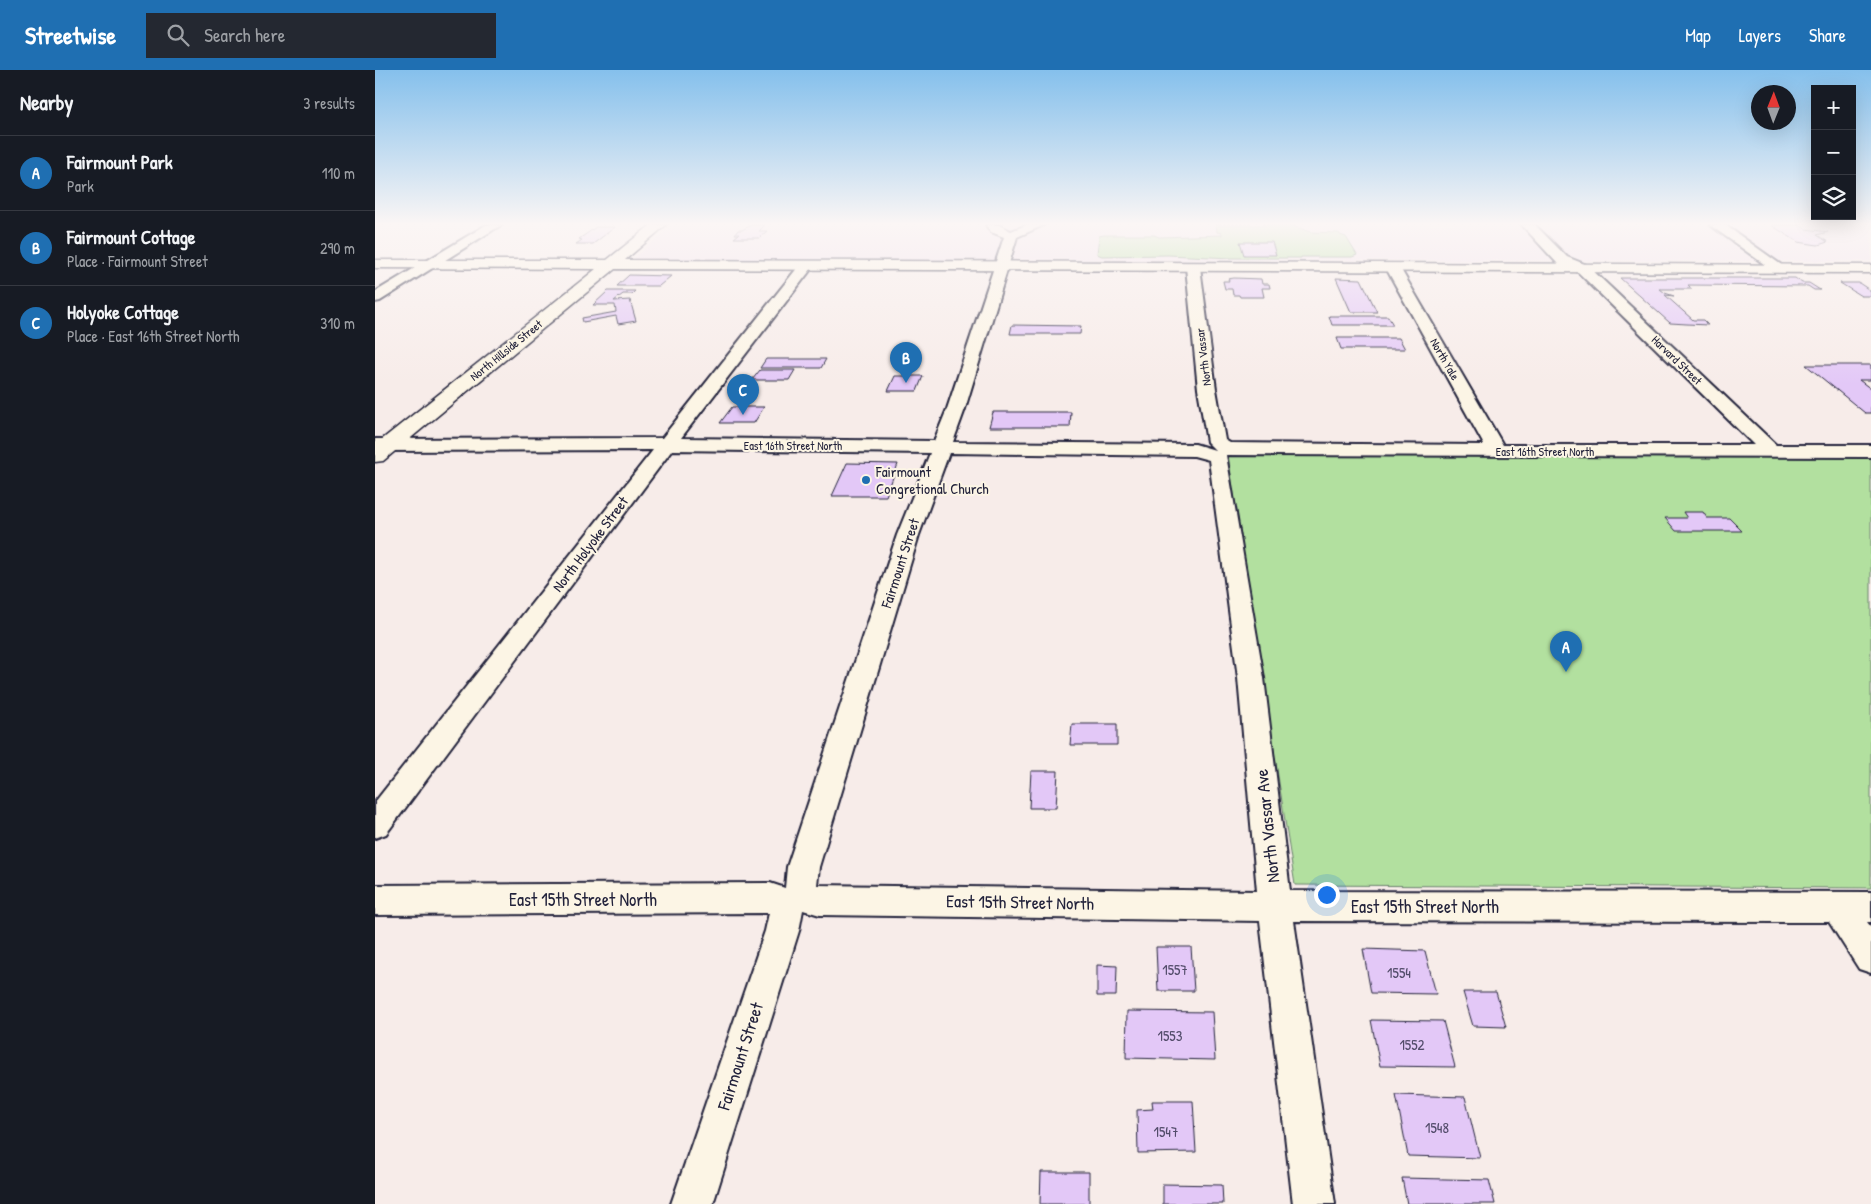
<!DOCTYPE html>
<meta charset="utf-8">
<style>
body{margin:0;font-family:"Patrick Hand",sans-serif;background:#242831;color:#f1f3f6}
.controls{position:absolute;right:15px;top:15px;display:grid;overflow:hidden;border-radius:0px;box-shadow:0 5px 20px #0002}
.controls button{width:45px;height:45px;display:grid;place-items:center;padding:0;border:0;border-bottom:1px solid #363941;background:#171b24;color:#f1f3f6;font:25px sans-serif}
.compass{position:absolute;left:1376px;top:15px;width:45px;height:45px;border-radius:50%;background:#171b24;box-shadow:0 5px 20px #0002;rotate:1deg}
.you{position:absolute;left:951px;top:824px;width:18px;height:18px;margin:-12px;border:4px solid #fff;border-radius:50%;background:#1a73e8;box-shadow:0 0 0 8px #1a73e833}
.badge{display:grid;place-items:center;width:32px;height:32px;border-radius:50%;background:#1f6fb2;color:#fff;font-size:16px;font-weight:700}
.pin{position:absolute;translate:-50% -41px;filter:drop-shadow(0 1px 2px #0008)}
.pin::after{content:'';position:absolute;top:26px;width:18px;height:15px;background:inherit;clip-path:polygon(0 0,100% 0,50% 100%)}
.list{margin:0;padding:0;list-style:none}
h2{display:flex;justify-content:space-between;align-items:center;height:65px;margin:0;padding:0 20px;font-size:21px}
h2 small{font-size:16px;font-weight:400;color:#9ea1a6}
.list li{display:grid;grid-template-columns:32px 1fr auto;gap:15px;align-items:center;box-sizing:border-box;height:75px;padding:0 20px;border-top:1px solid #363941}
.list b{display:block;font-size:19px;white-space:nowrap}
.list p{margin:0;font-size:16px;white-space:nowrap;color:#9ea1a6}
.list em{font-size:16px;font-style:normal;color:#9ea1a6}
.icon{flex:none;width:28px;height:28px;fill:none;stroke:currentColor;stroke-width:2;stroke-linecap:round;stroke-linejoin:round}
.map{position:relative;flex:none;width:1496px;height:1134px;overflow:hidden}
header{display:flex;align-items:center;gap:30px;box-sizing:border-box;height:70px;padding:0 25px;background:#1f6fb2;color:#fff}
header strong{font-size:24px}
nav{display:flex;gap:28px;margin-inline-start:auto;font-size:18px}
.search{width:350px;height:45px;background:#242831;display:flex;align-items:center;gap:12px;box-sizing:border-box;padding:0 18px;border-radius:0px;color:#9ea1a6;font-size:19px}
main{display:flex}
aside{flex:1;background:#171b24}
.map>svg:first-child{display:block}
.built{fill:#f1e1ed}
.green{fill:#b2e09f;stroke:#6a816d}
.building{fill:#e3c8f7;stroke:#22223b}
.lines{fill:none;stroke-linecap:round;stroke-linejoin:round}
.street-casing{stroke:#22223b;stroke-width:4}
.secondary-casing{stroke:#22223b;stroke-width:3}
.street{fill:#fcf5e5;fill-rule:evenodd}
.secondary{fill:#fcf5e5;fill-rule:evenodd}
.poi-dot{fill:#1f6fb2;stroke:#fcf5e5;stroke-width:2}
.labels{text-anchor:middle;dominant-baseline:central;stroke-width:4;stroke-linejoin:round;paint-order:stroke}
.far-street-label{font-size:12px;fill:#22223b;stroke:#fcf5e5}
.poi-label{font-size:15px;fill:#22223b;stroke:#fcf5e5;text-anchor:start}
.street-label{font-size:15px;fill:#22223b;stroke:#fcf5e5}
.near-number-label{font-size:15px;fill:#524c6a}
.near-street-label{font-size:18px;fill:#22223b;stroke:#fcf5e5}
</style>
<header>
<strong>Streetwise</strong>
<div class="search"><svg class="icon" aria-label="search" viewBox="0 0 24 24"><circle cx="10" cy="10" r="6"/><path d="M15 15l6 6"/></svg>Search here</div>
<nav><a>Map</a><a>Layers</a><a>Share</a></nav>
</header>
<main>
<aside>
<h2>Nearby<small>3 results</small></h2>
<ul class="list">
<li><span class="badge">A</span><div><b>Fairmount Park</b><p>Park</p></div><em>110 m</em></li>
<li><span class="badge">B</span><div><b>Fairmount Cottage</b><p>Place · Fairmount Street</p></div><em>290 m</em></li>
<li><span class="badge">C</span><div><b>Holyoke Cottage</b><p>Place · East 16th Street North</p></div><em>310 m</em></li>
</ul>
</aside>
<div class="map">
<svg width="1496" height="1134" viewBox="0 0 1496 1134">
<rect width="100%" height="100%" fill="#f7ece9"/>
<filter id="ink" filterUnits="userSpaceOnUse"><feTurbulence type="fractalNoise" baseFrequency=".02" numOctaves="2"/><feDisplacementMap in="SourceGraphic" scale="10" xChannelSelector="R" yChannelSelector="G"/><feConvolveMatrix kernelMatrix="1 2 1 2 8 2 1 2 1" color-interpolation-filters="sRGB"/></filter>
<g filter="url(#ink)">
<!-- built -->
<path class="built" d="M298 155H1496V191L258 189Z"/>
<!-- green -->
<path class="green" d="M841 155H914L936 162 964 163 965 165 971 167 982 185 977 187H926V188H857L793 185 727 186 722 184 724 166 729 165H779L784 167 847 165V163L842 162Z
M853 385 1496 388V818L920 815Z"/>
<!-- building -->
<path class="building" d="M376 155H390L384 161H392L384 168H359L364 164H360L363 160H367Z
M1396 155H1425L1431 159 1453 162 1442 165 1453 172 1443 175 1423 172Z
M221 157H240L218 174H201L207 170 204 169Z
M865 172H897L901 185H869Z
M254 205 296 206 284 216H242Z
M859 208 886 209 887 214H894L895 218H887L889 227H865L864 225H858L857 219H850L848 211H854L853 209Z
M961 208 986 209 1002 242H976Z
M1245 208H1420L1427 213H1434L1445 220H1439L1433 216 1313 215 1317 219H1285L1290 223 1299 226 1290 225 1318 250H1328L1333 255 1312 254 1295 253Z
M1465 213H1484L1496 221V226H1486Z
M233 221H260L257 224H248L239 231 255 230 261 251 243 254 241 246 208 252 207 248 241 242 240 235H218Z
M954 246H1013L1018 255H957Z
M637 255 706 256 705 264H635Z
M962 268H1024L1030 279H966Z
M391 289H451L446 298H385Z
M1431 295H1496V310H1484L1496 319V343H1490Z
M385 300H420L414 310H377Z
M520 306H548L542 321H513Z
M357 337H389L379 353H345Z
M618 342H696L695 357H614Z
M472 393 523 394 511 426H457Z
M1308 442H1328L1332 448H1354L1367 461H1301L1290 448H1312Z
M697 654H742V675H695Z
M656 701H683L681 738H654Z
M781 877H816L819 921H783Z
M988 879 1050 881 1061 924 996 923Z
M722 895 742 896 741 926H722Z
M1088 922H1121L1131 957 1098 956Z
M752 941 837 942 840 990 751 988Z
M996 950 1068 951 1080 997 1005 996Z
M1021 1025 1090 1027 1105 1088 1033 1086Z
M777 1031H818L821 1082 763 1083 762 1040 778 1039Z
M666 1102H714V1134H665Z
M1027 1108 1114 1110 1120 1134H1032Z
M788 1114 847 1115 848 1134H788Z"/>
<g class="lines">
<!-- street casing -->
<g class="street-casing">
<path id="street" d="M111 155H126L5 231 0 232V222Z
M611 155H624L636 161 651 155H669L642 167 590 339 578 372 820 374 840 380 832 372 823 319 811 197 818 193 825 197 841 319 850 370 855 373 1109 375 1011 198 1018 194 1025 198 1128 375H1379L1202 201 1182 193 1147 155H1160L1192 187 1212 195 1401 375H1496V387L851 385 889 608 915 821 1496 822V852H1492L1496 857V903L1484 899 1454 852 919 851 960 1134H918L885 851 445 845 428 840 424 861 338 1134H296L390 861 394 843 0 845V815L395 813 410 818 412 797 522 465 555 383 297 380 11 764 0 768V732L278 380 0 381V369L287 368 427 192H437L439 195 437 198 306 368 559 371 572 339 629 167 616 162ZM574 383 819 386 834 390 863 608 882 821 442 815 444 797 544 465Z
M1335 155H1350L1412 199 1410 202H1400Z"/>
</g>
<!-- secondary casing -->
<g class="secondary-casing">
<path id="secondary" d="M276 155H291L250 190 1496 195V203L240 199 8 391 0 392V375L221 199 0 198V190H232Z"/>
</g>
<!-- street -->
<use href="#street" class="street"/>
<!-- secondary -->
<use href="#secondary" class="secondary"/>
</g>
</g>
<!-- sky -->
<linearGradient id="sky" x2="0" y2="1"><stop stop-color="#85c0ec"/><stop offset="0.49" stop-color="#fbf6f5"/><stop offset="1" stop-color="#fbf6f5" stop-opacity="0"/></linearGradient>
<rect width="1496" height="314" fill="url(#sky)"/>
<!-- markers -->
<circle class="poi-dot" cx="491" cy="410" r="5"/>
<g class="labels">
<!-- far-street labels -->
<g class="far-street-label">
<text transform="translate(131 280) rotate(-39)">North Hillside Street</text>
<text transform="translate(828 287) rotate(-97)">North Vassar</text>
<text transform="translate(1070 289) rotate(60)">North Yale</text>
<text transform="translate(1302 290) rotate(44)">Harvard Street</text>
<text x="418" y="375">East 16th Street North</text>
<text x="1170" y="381">East 16th Street North</text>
</g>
<!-- poi labels -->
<g class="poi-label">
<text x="501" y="401">Fairmount<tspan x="501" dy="17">Congretional Church</tspan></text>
</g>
<!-- street labels -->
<g class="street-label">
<text transform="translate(215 474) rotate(-53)">North Holyoke Street</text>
<text transform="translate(525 493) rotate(-72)">Fairmount Street</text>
</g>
<!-- near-number labels -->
<g class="near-number-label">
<text x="800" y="899">1557</text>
<text x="1024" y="902">1554</text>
<text x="795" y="965">1553</text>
<text x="1037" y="974">1552</text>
<text x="1062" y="1057">1548</text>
<text x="791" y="1061">1547</text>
</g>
<!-- near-street labels -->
<g class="near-street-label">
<text transform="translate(892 756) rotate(-96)">North Vassar Ave</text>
<text x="208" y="829">East 15th Street North</text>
<text transform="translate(645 832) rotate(1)">East 15th Street North</text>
<text x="1050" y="836">East 15th Street North</text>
<text transform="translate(365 986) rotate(-72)">Fairmount Street</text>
</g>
</g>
</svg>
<div class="controls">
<button>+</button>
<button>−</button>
<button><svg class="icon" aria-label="layers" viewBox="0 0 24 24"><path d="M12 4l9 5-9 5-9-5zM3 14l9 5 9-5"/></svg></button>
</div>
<svg class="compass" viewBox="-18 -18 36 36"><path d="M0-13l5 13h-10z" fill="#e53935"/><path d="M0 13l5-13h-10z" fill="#9ea1a6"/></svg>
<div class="you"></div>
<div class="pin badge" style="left:1191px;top:602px">A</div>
<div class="pin badge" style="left:531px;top:313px">B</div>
<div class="pin badge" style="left:368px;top:345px">C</div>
</div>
</main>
